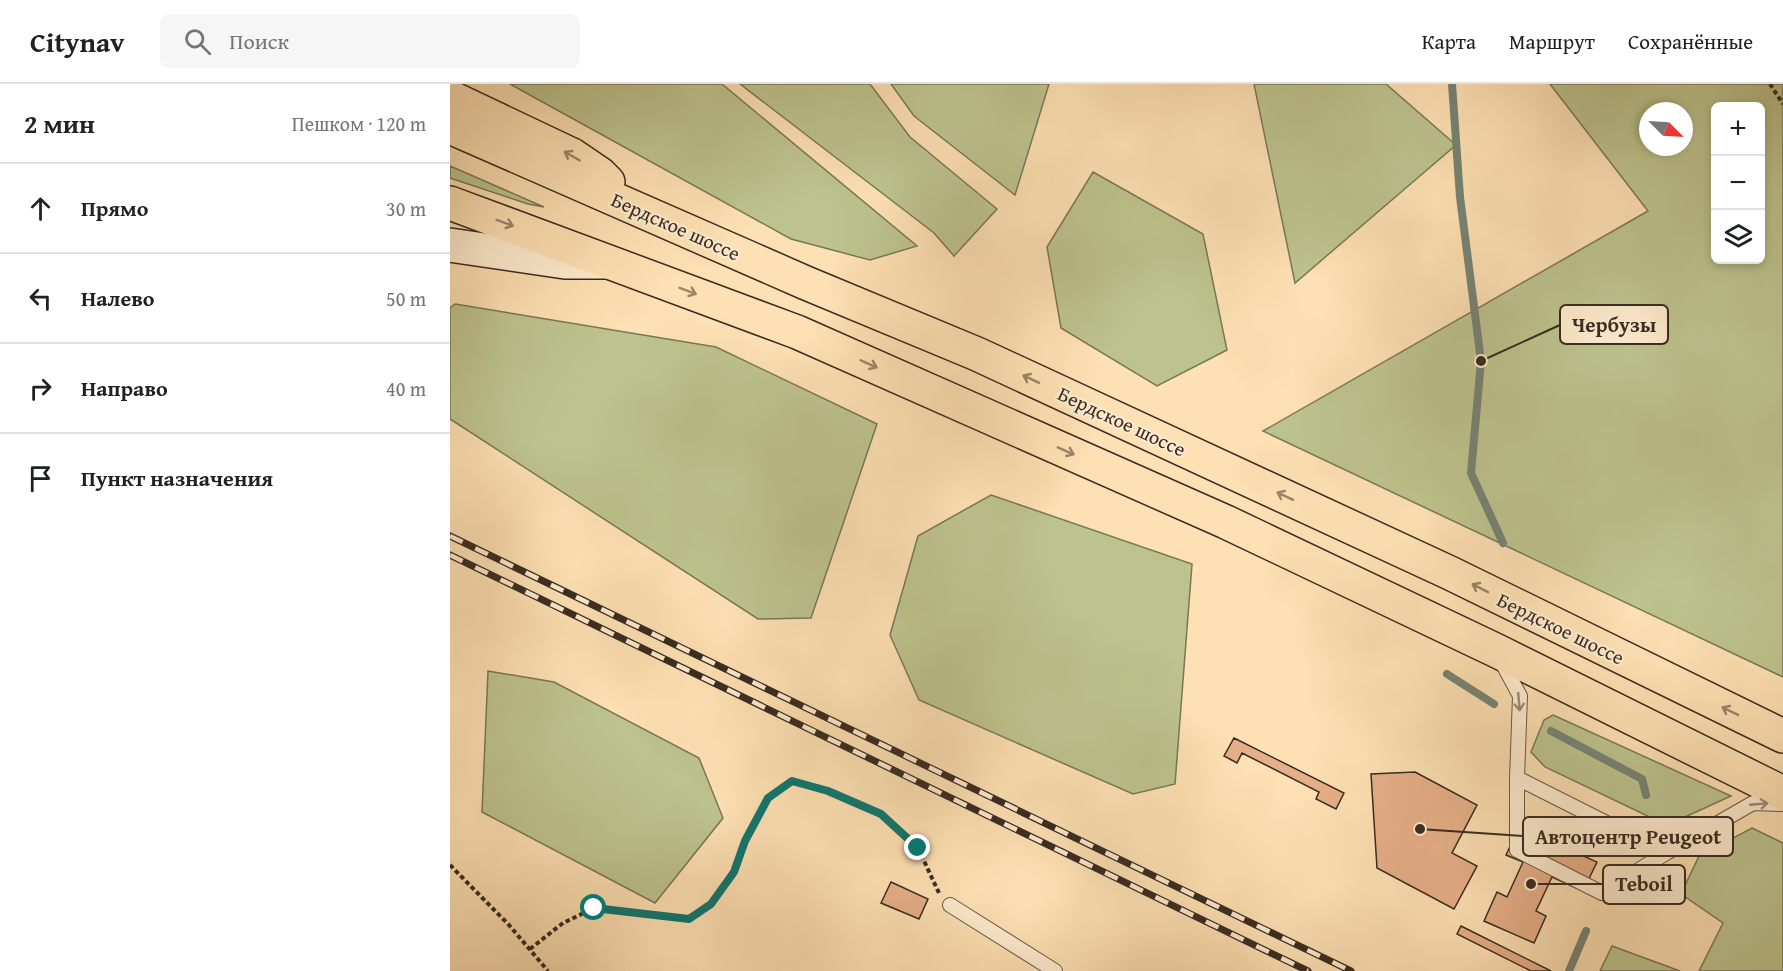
<!DOCTYPE html>
<html lang="ru">
<meta charset="utf-8">
<style>
body{margin:0;font-family:"Gentium Book Plus",serif;background:#f6f6f6;color:#202124}
.controls{position:absolute;right:18px;top:18px;display:grid;overflow:hidden;border-radius:9px;box-shadow:0 3px 9px #0003}
.controls button{width:54px;height:54px;display:grid;place-items:center;padding:0;border:0;border-bottom:2px solid #e0e0e0;background:#fff;color:#202124;font:30px sans-serif}
.compass{position:absolute;left:1189px;top:18px;width:54px;height:54px;border-radius:50%;background:#fff;box-shadow:0 3px 9px #0003;rotate:114deg}
.stop{position:absolute;width:18px;height:18px;margin:-14px;border:4px solid #0f766e;border-radius:50%;background:#fff}
.stop.end{background:#0f766e;border-color:#fff;box-shadow:0 2px 6px #0008}
.list{margin:0;padding:0;list-style:none}
h2{display:flex;justify-content:space-between;align-items:center;height:78px;margin:0;padding:0 24px;font-size:26px}
h2 small{font-size:20px;font-weight:400;color:#757577}
.list li{display:grid;grid-template-columns:39px 1fr auto;gap:18px;align-items:center;box-sizing:border-box;height:90px;padding:0 24px;border-top:2px solid #e0e0e0}
.list b{display:block;font-size:22px;white-space:nowrap}
.list em{font-size:20px;font-style:normal;color:#757577}
.icon{flex:none;width:33px;height:33px;fill:none;stroke:currentColor;stroke-width:2;stroke-linecap:round;stroke-linejoin:round}
.map{position:relative;flex:none;width:1333px;height:887px;overflow:hidden}
header{display:flex;align-items:center;gap:36px;box-sizing:border-box;height:84px;padding:0 30px;background:#fff;border-bottom:2px solid #e0e0e0}
header strong{font-size:28px}
nav{display:flex;gap:33px;margin-inline-start:auto;font-size:21px}
.search{width:420px;height:54px;background:#f6f6f6;display:flex;align-items:center;gap:15px;box-sizing:border-box;padding:0 21px;border-radius:9px;color:#757577;font-size:22px}
main{display:flex}
aside{flex:1;background:#fff}
.map>svg:first-child{display:block}
.green{fill:#bdc38e;stroke:#7a7758;stroke-width:1.5;fill-rule:evenodd}
.lines{fill:none;stroke-linecap:round;stroke-linejoin:round}
.stream{stroke:#768374;stroke-width:8}
.building{fill:#e6af87;stroke:#382b21;stroke-width:1.5}
.service-casing{stroke:#695846;stroke-width:16}
.secondary-casing{stroke:#382b21;stroke-width:36}
.trunk-casing{stroke:#382b21;stroke-width:36}
.path{stroke:#382b21;stroke-width:4;stroke-dasharray:4.5 3;stroke-linecap:butt}
.service{stroke:#feebce;stroke-width:14}
.secondary{stroke:#feebce;stroke-width:33}
.trunk{stroke:#fde0b3;stroke-width:33}
.rail-casing{stroke:#382b21;stroke-width:7}
.rail{stroke:#feebce;stroke-width:4.5;stroke-dasharray:14;stroke-linecap:butt}
.oneway{stroke:#9a866a}
.oneway2{stroke:#9b8b78}
.route{stroke:#0f766e;stroke-width:8}
.labels{text-anchor:middle;dominant-baseline:central;stroke-width:4.5;stroke-linejoin:round;paint-order:stroke}
.street-label{font-size:20px;fill:#382b21;stroke:#feebce}
.leader{fill:none;stroke:#382b21;stroke-width:2}
.callout-dot{fill:#382b21;stroke:#feebce;stroke-width:2}
.callout{fill:#feebce;stroke:#382b21;stroke-width:2}
.callout-label{font-size:21px;text-anchor:middle;font-weight:bold;fill:#382b21}
</style>
<header>
<strong>Citynav</strong>
<div class="search"><svg class="icon" aria-label="search" viewBox="0 0 24 24"><circle cx="10" cy="10" r="6"/><path d="M15 15l6 6"/></svg>Поиск</div>
<nav><a>Карта</a><a>Маршрут</a><a>Сохранённые</a></nav>
</header>
<main>
<aside>
<h2>2 мин<small>Пешком · 120 m</small></h2>
<ul class="list">
<li><svg class="icon" aria-label="ahead" viewBox="0 0 24 24"><path d="M12 20V5M6 11l6-6 6 6"/></svg><div><b>Прямо</b></div><em>30 m</em></li>
<li><svg class="icon" aria-label="left" viewBox="0 0 24 24"><path d="M17 20v-9H6M10 6l-5 5 5 5"/></svg><div><b>Налево</b></div><em>50 m</em></li>
<li><svg class="icon" aria-label="right" viewBox="0 0 24 24"><path d="M7 20v-9h11M14 6l5 5-5 5"/></svg><div><b>Направо</b></div><em>40 m</em></li>
<li><svg class="icon" aria-label="arrive" viewBox="0 0 24 24"><path d="M6 21V4h12l-3 4 3 4H6"/></svg><div><b>Пункт назначения</b></div></li>
</ul>
</aside>
<div class="map">
<svg width="1333" height="887" viewBox="0 0 1333 887">
<rect width="100%" height="100%" fill="#fde0b3"/>
<filter id="stains"><feTurbulence type="fractalNoise" baseFrequency=".00333" numOctaves="4"/><feColorMatrix values="0 0 0 0 .2 0 0 0 0 .09 0 0 0 0 .02 0 0 0 .5 -.17"/></filter>
<radialGradient id="worn" r=".72"><stop offset=".6" stop-color="#630" stop-opacity="0"/><stop offset="1" stop-color="#630" stop-opacity=".3"/></radialGradient>
<!-- green -->
<path class="green" d="M60 0H272L467 162 420 176 341 155Z
M290 0H420L460 53 547 125 504 172 484 149Z
M441 0H599L565 111 464 32Z
M804 0H936L1006 61 845 199Z
M1100 0H1333V593L813 347 1198 127ZM1266 22H1310V176H1266ZM1198 27H1234V63H1198Z
M0 82 94 123 78 120 0 94Z
M643 88 753 150 777 266 707 302 611 244 597 163Z
M5 220 266 263 427 340 361 534 308 535 0 335V224Z
M541 411 742 480 725 700 683 710 469 616 440 551 468 452Z
M38 587 104 598 249 674 273 734 205 819 32 728Z
M1103 631 1281 712 1222 739 1208 737 1095 683 1081 668 1094 636Z
M1302 744 1333 759V887H1249L1273 839 1231 810 1249 772Z
M1162 862 1230 887H1150Z"/>
<g class="lines">
<!-- stream -->
<path class="stream" d="M1002 0 1010 113 1031 277 1021 389 1053 459
M997 590 1044 620
M1101 647 1192 695 1196 711
M1119 887 1136 847"/>
</g>
<!-- building -->
<path class="building" d="M784 654 894 709 886 725 866 715 869 708 792 669 787 679 774 672Z
M965 688 1027 721 1002 769 1027 782 1004 825 927 784 921 690Z
M1069 743 1147 778 1133 807 1102 793 1086 827 1096 832 1084 859 1034 837 1047 808 1057 813 1073 778 1056 771Z
M441 798 478 815 469 835 431 819Z
M1011 842 1101 887H1081L1007 850Z"/>
<g class="lines">
<!-- service casing -->
<g class="service-casing">
<path id="service" d="M1050 575 1070 612 1067 694V766L1152 809 1216 769 1303 719 1333 720
M1067 694 1216 769
M500 821 605 887"/>
</g>
<!-- secondary casing -->
<g class="secondary-casing">
<path id="secondary" d="M0 161 115 178H156"/>
</g>
<!-- trunk casing -->
<g class="trunk-casing">
<path id="trunk" d="M0 13 122 71 150 90 158 98
M0 43 356 199 527 270 1000 489 1333 652
M0 119 347 248 776 438 1045 566 1333 709"/>
</g>
<!-- path -->
<path class="path" d="M1320 0 1333 20
M0 781 59 841 98 887
M80 865 113 839 144 824 239 835 261 820 284 788 295 757 318 713 342 697 378 707 431 730 468 764 489 809"/>
<!-- service -->
<use href="#service" class="service"/>
<!-- secondary -->
<use href="#secondary" class="secondary"/>
<!-- trunk -->
<use href="#trunk" class="trunk"/>
<!-- rail casing -->
<g class="rail-casing">
<path id="rail" d="M0 452 901 887
M0 471 858 887"/>
</g>
<!-- rail -->
<use href="#rail" class="rail"/>
</g>
<!-- one-way arrows -->
<defs><path id="oneway-shaft" d="M-6 0H5M1.5-3L5.5 0L1.5 3" fill="none" stroke-width="1.6" stroke-linecap="round" stroke-linejoin="round" transform="scale(1.5)"/></defs>
<g class="oneway">
<use href="#oneway-shaft" transform="translate(122 72) rotate(-150)"/>
<use href="#oneway-shaft" transform="translate(55 139) rotate(20)"/>
<use href="#oneway-shaft" transform="translate(238 207) rotate(21)"/>
<use href="#oneway-shaft" transform="translate(419 280) rotate(24)"/>
<use href="#oneway-shaft" transform="translate(581 295) rotate(-155)"/>
<use href="#oneway-shaft" transform="translate(616 367) rotate(24)"/>
<use href="#oneway-shaft" transform="translate(835 412) rotate(-155)"/>
<use href="#oneway-shaft" transform="translate(1030 504) rotate(-153)"/>
<use href="#oneway-shaft" transform="translate(1280 627) rotate(-154)"/>
</g>
<g class="oneway2">
<use href="#oneway-shaft" transform="translate(1069 618) rotate(85)"/>
<use href="#oneway-shaft" transform="translate(1309 720) rotate(-5)"/>
</g>
<g class="lines">
<!-- route -->
<path class="route" d="M144 824 239 835 261 820 284 788 295 757 318 714 342 697 378 707 431 730 468 764"/>
</g>
<g class="labels">
<!-- street labels -->
<g class="street-label">
<text transform="translate(226 142) rotate(24)">Бердское шоссе</text>
<text transform="translate(672 337) rotate(25)">Бердское шоссе</text>
<text transform="translate(1111 544) rotate(26)">Бердское шоссе</text>
</g>
</g>
<!-- callouts -->
<path class="leader" d="M1031 277L1110 241M970 745L1073 752M1081 800L1153 800"/>
<g class="callout-dot">
<circle cx="1031" cy="277" r="6"/>
<circle cx="970" cy="745" r="6"/>
<circle cx="1081" cy="800" r="6"/>
</g>
<g class="callout">
<rect x="1110" y="221" width="108" height="39" rx="6"/>
<rect x="1073" y="733" width="210" height="39" rx="6"/>
<rect x="1153" y="781" width="82" height="39" rx="6"/>
</g>
<g class="callout-label">
<text x="1164" y="248">Чербузы</text>
<text x="1178" y="760">Автоцентр Peugeot</text>
<text x="1194" y="807">Teboil</text>
</g>
<rect width="100%" height="100%" filter="url(#stains)"/>
<rect width="100%" height="100%" fill="url(#worn)"/>
</svg>
<div class="controls">
<button>+</button>
<button>−</button>
<button><svg class="icon" aria-label="layers" viewBox="0 0 24 24"><path d="M12 4l9 5-9 5-9-5zM3 14l9 5 9-5"/></svg></button>
</div>
<svg class="compass" viewBox="-18 -18 36 36"><path d="M0-13l5 13h-10z" fill="#e53935"/><path d="M0 13l5-13h-10z" fill="#757577"/></svg>
<div class="stop" style="left:144px;top:824px"></div>
<div class="stop end" style="left:468px;top:764px"></div>
</div>
</main>
